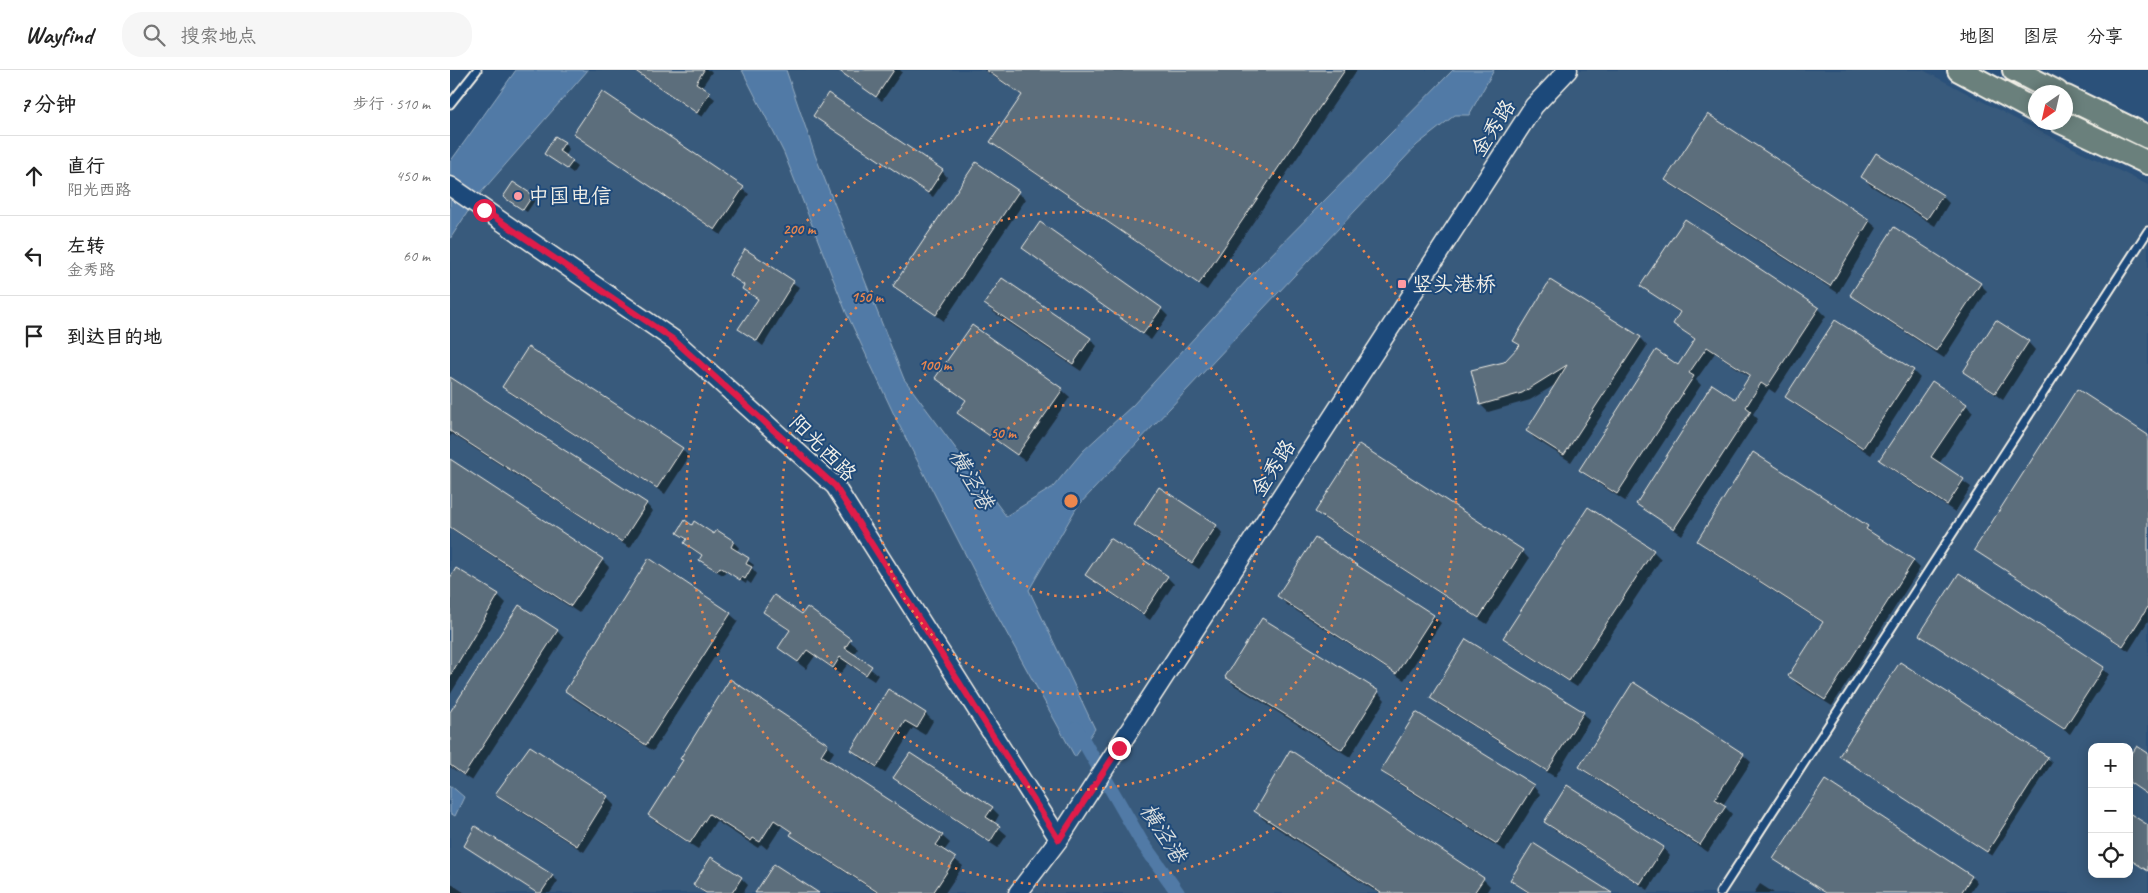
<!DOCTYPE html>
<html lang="zh">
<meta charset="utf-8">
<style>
body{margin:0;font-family:Caveat,"LXGW WenKai TC",sans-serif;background:#f6f6f6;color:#222}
.controls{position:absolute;right:15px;bottom:15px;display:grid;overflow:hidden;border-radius:10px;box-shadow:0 2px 12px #0003}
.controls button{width:45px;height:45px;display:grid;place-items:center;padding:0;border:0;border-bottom:1px solid #e0e0e0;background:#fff;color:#222;font:25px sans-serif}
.compass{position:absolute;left:1578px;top:15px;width:45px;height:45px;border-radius:50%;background:#fff;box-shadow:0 2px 12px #0003;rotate:214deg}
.stop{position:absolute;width:15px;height:15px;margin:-11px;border:4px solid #e11d48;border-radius:50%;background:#fff}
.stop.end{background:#e11d48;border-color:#fff;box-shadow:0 1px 5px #0008}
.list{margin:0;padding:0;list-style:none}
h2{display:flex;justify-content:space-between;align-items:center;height:65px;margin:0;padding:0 20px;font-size:21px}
h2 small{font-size:16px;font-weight:400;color:#767676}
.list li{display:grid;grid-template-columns:32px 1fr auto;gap:15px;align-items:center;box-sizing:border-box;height:80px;padding:0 20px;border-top:1px solid #e0e0e0}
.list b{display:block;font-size:19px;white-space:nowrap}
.list p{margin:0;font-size:16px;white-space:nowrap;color:#767676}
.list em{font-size:16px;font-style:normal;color:#767676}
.icon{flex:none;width:28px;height:28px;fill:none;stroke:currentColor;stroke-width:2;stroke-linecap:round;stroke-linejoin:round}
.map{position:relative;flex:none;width:1698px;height:823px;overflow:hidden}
header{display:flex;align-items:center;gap:30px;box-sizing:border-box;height:70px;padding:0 25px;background:#fff;border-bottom:1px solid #e0e0e0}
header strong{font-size:24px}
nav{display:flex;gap:28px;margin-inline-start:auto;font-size:18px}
.search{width:350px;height:45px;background:#f6f6f6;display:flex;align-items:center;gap:12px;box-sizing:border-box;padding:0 18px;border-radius:20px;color:#767676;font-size:19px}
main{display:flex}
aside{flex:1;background:#fff}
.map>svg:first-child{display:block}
.built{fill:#395a7b;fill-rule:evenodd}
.water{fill:#517aa6;stroke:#92aac0}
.shadow{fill:#0007}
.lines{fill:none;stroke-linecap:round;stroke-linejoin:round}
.canal{stroke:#517aa6;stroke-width:14}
.building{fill:#5b6e7c;stroke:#f4f1e8}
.service-casing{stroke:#f4f1e8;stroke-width:11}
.tertiary-casing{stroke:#f4f1e8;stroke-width:21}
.primary-casing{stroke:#f4f1e8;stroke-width:26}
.service{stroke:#1f4a7a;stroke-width:7}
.tertiary{stroke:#1f4a7a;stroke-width:18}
.primary{stroke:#6a807c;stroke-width:22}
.route{stroke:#e11d48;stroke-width:6}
.ring{fill:none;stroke:#ec874e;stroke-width:2.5;stroke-dasharray:2.5 5}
.poi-dot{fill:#ff9aa2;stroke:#1f4a7a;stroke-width:2}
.labels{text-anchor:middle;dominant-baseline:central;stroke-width:4;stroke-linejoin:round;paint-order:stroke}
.street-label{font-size:21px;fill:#f4f1e8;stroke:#1f4a7a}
.poi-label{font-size:21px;fill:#f4f1e8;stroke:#1f4a7a;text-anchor:start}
.water-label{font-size:22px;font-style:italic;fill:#dcdfde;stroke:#1f4a7a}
.centre{fill:#ec874e;stroke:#1f4a7a;stroke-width:2.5}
.ring-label{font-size:15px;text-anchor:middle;font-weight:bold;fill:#ec874e;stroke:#1f4a7a;stroke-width:4;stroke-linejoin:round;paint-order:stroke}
</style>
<header>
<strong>Wayfind</strong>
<div class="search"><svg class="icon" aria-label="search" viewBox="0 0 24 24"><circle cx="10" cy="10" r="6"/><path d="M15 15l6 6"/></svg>搜索地点</div>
<nav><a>地图</a><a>图层</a><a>分享</a></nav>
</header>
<main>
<aside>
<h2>7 分钟<small>步行 · 510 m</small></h2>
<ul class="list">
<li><svg class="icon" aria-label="ahead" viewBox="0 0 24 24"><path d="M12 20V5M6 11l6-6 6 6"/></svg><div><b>直行</b><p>阳光西路</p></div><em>450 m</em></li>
<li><svg class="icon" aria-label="left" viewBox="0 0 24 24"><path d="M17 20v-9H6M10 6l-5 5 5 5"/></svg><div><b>左转</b><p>金秀路</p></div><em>60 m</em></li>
<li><svg class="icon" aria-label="arrive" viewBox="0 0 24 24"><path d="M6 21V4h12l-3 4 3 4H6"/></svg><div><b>到达目的地</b></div></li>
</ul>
</aside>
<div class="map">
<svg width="1698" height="823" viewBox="0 0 1698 823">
<rect width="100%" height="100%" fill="#2b517a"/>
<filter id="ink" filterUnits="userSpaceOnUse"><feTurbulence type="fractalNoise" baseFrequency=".02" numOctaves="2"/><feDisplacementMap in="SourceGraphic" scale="10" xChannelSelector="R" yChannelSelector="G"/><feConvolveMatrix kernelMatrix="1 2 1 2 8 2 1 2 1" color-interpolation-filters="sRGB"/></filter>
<g filter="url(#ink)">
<!-- built -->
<path class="built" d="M138 0H1473L1575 54 1698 115V823H0V165L28 126ZM1642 677H1679V804H1642Z"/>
<!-- water -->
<path class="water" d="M66 0H138L28 126 0 169V92Z
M292 0H336L365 85 454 309 556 446 603 417 633 381 683 335 807 199 1003 0H1044L1019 45H1005L967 75 627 437 579 520 645 659 625 687 544 540 448 353 396 242 334 83Z
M0 715 14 727 5 746 0 743Z"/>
<!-- shadow -->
<path class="shadow" d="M183 0H260L262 2 251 18 265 29 252 47Z
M390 0H450L452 2 432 31Z
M534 0H907L757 220 549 79 542 72 573 26Z
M152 23 299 124 271 165 125 64Z
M364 45 492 101 497 107 483 127Z
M1259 46 1419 151 1427 158 1388 223 1224 117 1216 110Z
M114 73 119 79 114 86 127 97 123 103 96 83Z
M526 94 576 129 494 251 445 215Z
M1413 107 1492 126 1499 133 1485 156 1420 115Z
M82 126 86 129 77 142 58 130Z
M573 178 711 239 718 246 701 270Z
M296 181 349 217 313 276 290 258 309 230 299 224 293 219 295 216 280 204Z
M1530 214 1537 221 1494 288 1409 232 1402 225Z
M1192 216 1369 239 1376 246 1325 323 1319 319 1303 344 1308 349 1232 465 1188 434 1285 331 1300 307 1265 283 1246 310 1251 315 1175 431 1138 407 1131 400 1228 297 1246 271 1224 254 1231 244Z
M536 234 640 269 647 276 631 301 543 242Z
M1190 268 1197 276 1121 392 1084 368 1077 360 1108 313 1080 330 1038 342 1031 335 1070 277 1065 271Z
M1578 272 1585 280 1553 330 1514 302Z
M1463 301 1470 308 1421 385 1344 334 1337 327Z
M486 308 612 320 620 327 575 391 516 350 509 343 517 331Z
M0 309 196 434 203 441 180 478 2 364 0 367Z
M54 316 232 379 239 387 215 424 61 324Z
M1516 335 1523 342 1489 394 1521 417 1505 442 1438 397 1431 390Z
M1698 366V551L1679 581 1525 479Z
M0 392 152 490 159 497 129 543 0 458Z
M1138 439 1203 481 1211 489 1127 617 1062 575 1055 568Z
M866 441 1072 481 1079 489 1037 554 874 449Z
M685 454 766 456 773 464 749 499 693 462Z
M1416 457 1414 465 1418 458 1424 466 1463 491 1470 498 1382 636 1347 614 1340 606 1373 553 1256 478 1248 470Z
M267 462 284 472 289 478 286 482 304 495 302 498 307 504 301 514 297 511 296 514 276 501 273 505 256 495 251 489 253 486 241 479 236 473 237 471 228 463 265 466Z
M6 500 48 525 56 533 0 625V510Z
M636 505 717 507 724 514 700 550 644 512Z
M1509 505 1659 604 1620 664 1470 565Z
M828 526 983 546 991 553 954 610 836 534Z
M315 542 353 546 383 558 408 578 403 585 428 605 424 611 398 594 390 604 365 586 356 599 329 578 341 562Z
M280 544 288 551 203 681 124 629 117 621Z
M812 550 928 622 935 630 900 687 784 615 776 607Z
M107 561 114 568 22 711 0 697V644Z
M439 621 476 644 483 651 475 665 463 658 435 703 410 688 403 680Z
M982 627 1133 643 1140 650 1105 707 989 635Z
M377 675 384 682 378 691 492 766 500 773 494 781 513 796 495 823H427L349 772 342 763 332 756 317 779 311 774 308 778 266 751 248 779 206 752 199 745Z
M80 678 157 727 165 735 134 782 54 731 47 724Z
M1293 685 1301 692 1273 735 1282 744 1258 782 1138 704 1130 697Z
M1390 686 1597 688 1602 693 1542 786Z
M931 701 1083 716 1090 724 1055 781 939 708Z
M445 708 542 738 549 745 544 754 557 765 548 778 452 715Z
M1118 717 1213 778 1220 786 1198 820 1103 759 1095 751Z
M806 741 1033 809 1040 816 1036 823H928L813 749Z
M15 776 102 806 108 811 100 823H86Z
M1325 788 1521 807 1527 812 1520 823H1375Z
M291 808 298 815 293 823H254L245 815Z
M1061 810 1160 823H1078Z
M0 813 15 823H0Z
M1310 814 1324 823H1304Z"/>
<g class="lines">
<!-- canal -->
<path class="canal" d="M626 658 691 771 728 823"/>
</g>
<!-- building -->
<path class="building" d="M184 0H254L246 13 260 22 247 43Z
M388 0H444L426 27Z
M536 0H895L749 214 540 72 572 25Z
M152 21 294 117 265 160 123 64Z
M378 23 493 100 478 123 363 46Z
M1258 44 1420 150 1380 216 1215 110Z
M105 66 115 72 109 81 123 91 117 99 94 84Z
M1426 83 1493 125 1477 149 1411 107Z
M526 92 569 121 486 245 443 216Z
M63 112 83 125 73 140 53 127Z
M1235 149 1369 238 1317 317 1311 313 1296 337 1301 341 1224 459 1186 434 1262 314 1285 329 1300 305 1257 277 1239 303 1244 306 1167 424 1129 400 1206 280 1228 295 1245 269 1223 254 1230 242 1190 216Z
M590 152 712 238 693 264 572 178Z
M1444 157 1531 213 1486 281 1400 225Z
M295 179 344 211 307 271 288 259 308 229 292 219 294 215 279 205Z
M552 208 641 268 623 294 534 234Z
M1100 210 1191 267 1114 385 1076 361 1117 295 1072 323 1030 335 1021 300 1054 292 1070 275 1063 271Z
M1385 250 1464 300 1413 378 1335 327Z
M1546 250 1579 271 1545 323 1513 302Z
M522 255 613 319 567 385 507 343 516 330 485 308Z
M78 277 233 378 207 418 52 317Z
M0 307 197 433 172 472 0 361Z
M1482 311 1517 334 1481 387 1514 409 1497 435 1429 390Z
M1627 319 1698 365V537L1673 576 1524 480Z
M909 374 1073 480 1029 548 865 442Z
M1303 382 1418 456 1416 459 1464 490 1375 630 1338 606 1373 552 1247 471Z
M0 389 153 489 121 536 0 457Z
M709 417 767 455 742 493 684 455Z
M1138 437 1204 480 1119 611 1053 568Z
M235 450 242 455 244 451 264 464 267 460 284 471 281 477 299 488 296 494 302 497 295 509 292 507 290 510 270 497 267 501 249 490 252 485 234 473 237 469 227 463Z
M660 468 718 506 693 544 635 505Z
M865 468 984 545 946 604 827 526Z
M199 488 281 543 196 675 115 621Z
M6 498 49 524 0 606V508Z
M1509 503 1654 597 1614 659 1469 565Z
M324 525 352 544 357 537 401 569 395 578 422 596 416 605 390 587 383 598 357 580 348 592 328 578 340 560 313 542Z
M69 535 108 560 14 705 0 695V642Z
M812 548 929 621 892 680 775 607Z
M1016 569 1134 642 1097 701 980 628Z
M1450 592 1598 687 1537 782 1389 686Z
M280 609 378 674 371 685 493 765 486 775 506 788 483 823H429L340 765 342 762 324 750 310 772 303 768 301 771 259 744 240 773 198 745 233 690 230 689Z
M1183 612 1294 684 1265 729 1276 736 1250 775 1129 697Z
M438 619 476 643 467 658 455 651 427 697 401 680Z
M966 642 1084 715 1047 774 930 701Z
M80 676 158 726 127 776 45 724Z
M1687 676 1698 683V725L1679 712V688Z
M840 680 1034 808 1024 823H931L804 741Z
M460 683 543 737 536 747 550 756 540 772 443 708Z
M1375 710 1522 806 1511 823H1376L1323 789Z
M1117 715 1214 777 1190 814 1094 752Z
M1679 743 1698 755V801L1679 789Z
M25 756 103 805 91 823H87L14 776Z
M1083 773 1162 823H1080L1060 810Z
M261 787 292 807 282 823H256L243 815Z
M324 794 369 823H305Z"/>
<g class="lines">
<!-- service casing -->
<g class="service-casing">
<path id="service" d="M0 34 27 0
M1270 823 1698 161"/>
</g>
<!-- tertiary casing -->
<g class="tertiary-casing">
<path id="tertiary" d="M0 116 224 270 385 416 609 769
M568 823 609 769 1084 36 1118 0"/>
</g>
<!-- primary casing -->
<g class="primary-casing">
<path id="primary" d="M1509 0 1586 41
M1564 0 1607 22
M1616 27 1698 67
M1611 52 1698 93"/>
</g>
<!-- service -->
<use href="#service" class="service"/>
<!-- tertiary -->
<use href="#tertiary" class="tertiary"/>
<!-- primary -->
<use href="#primary" class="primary"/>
</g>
</g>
<g class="lines" filter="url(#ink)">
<!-- route -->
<path class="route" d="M34 140 224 270 385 416 609 770 669 678"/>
</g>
<!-- distance rings -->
<g class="ring">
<circle cx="621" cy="431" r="96"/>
<circle cx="621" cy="431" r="193"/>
<circle cx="621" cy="431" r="289"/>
<circle cx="621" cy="431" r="385"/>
</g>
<!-- markers -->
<g class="poi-dot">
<circle cx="68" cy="126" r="5"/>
<rect x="947" y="209" width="10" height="10" rx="2.5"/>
</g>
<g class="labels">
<!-- street labels -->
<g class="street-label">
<text transform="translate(1043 58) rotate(-57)">金秀路</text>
<text transform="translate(373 378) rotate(45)">阳光西路</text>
<text transform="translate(823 398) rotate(-57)">金秀路</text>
</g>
<!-- poi labels -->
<g class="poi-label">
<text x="78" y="126">中国电信</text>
<text x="962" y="214">竖头港桥</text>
</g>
<!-- water labels -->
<g class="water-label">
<text transform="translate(521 409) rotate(60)">横泾港</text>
<text transform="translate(713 763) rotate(57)">横泾港</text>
</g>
</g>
<circle cx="621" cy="431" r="8" class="centre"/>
<g class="ring-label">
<text x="349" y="164">200 m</text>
<text x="417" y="232">150 m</text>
<text x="485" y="300">100 m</text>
<text x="553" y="368">50 m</text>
</g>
</svg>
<div class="controls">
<button>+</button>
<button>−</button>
<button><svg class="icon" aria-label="locate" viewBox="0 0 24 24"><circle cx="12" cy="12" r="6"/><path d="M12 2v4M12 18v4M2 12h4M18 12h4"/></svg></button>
</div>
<svg class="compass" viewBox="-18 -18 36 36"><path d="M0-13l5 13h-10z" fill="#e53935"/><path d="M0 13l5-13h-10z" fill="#767676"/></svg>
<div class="stop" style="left:34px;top:140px"></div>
<div class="stop end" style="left:669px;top:678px"></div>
</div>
</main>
